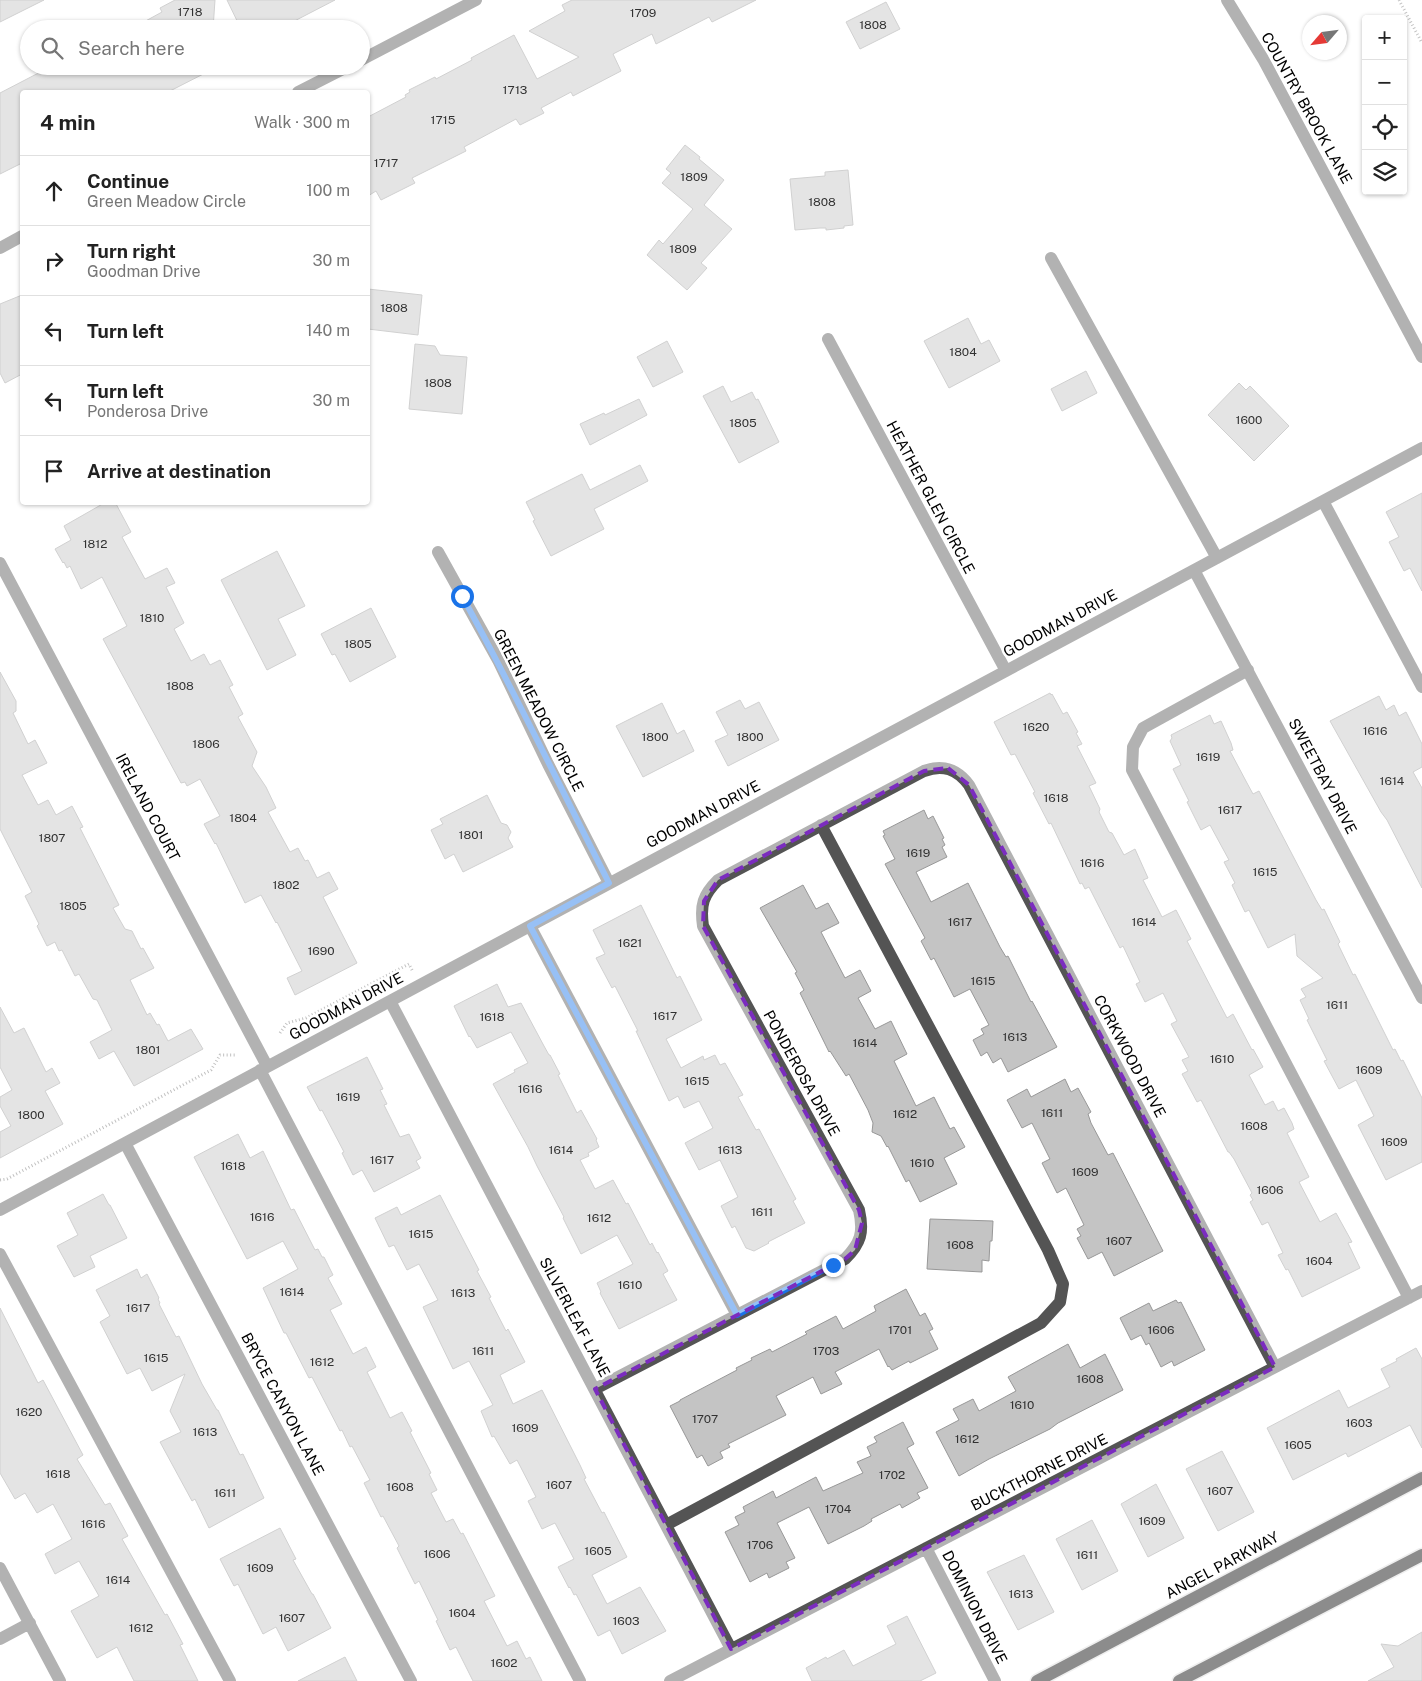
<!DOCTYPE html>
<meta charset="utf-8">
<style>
body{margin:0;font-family:"Public Sans",sans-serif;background:#f2f2f2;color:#222}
.controls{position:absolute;right:15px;top:15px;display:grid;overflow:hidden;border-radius:5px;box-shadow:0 1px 4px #0004}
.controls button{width:45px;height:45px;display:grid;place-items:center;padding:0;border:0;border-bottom:1px solid #e0e0e0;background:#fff;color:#222;font:25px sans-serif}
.compass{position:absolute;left:1302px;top:15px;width:45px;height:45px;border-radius:50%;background:#fff;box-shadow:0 1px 4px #0004;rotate:242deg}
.stop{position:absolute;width:15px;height:15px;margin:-11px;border:4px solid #1a73e8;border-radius:50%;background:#fff}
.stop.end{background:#1a73e8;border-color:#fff;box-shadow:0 1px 5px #0008}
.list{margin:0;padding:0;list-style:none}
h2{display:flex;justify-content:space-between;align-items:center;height:65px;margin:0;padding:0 20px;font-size:21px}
h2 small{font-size:16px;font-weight:400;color:#767676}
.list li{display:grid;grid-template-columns:32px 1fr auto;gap:15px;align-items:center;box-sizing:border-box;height:70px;padding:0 20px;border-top:1px solid #e0e0e0}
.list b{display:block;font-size:19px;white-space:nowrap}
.list p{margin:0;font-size:16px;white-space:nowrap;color:#767676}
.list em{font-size:16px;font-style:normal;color:#767676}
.icon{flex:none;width:28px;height:28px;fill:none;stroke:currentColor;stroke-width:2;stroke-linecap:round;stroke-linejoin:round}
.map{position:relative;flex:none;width:1422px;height:1681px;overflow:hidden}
.search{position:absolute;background:#fff;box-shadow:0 1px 4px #0004;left:20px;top:20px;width:350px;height:55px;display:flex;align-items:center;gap:12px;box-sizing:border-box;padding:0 18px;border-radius:28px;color:#767676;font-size:19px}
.panel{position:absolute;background:#fff;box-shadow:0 1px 4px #0004;left:20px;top:90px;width:350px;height:415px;border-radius:5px}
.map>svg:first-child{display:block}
.building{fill:#c4c4c4;stroke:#989898}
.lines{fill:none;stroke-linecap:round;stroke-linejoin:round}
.major-casing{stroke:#dbdbdb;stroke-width:15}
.path{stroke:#767676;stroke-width:3;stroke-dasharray:1 2.5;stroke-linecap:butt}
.minor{stroke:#545454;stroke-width:12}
.major{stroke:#000;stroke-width:12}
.route{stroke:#1a73e8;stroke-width:6}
.marked{fill:none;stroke:#7b2cbf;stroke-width:4;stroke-dasharray:10 6;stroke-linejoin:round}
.labels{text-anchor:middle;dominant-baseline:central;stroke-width:5;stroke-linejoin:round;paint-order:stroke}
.number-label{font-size:12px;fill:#313131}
.street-label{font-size:15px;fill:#000;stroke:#fff}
</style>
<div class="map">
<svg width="1422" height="1681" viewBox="0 0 1422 1681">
<rect width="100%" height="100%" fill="#fff"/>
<!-- building -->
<path class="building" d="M0 0H44L0 22Z
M175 0H215L213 29H131L162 12 160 8Z
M227 0H335L279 29H241Z
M572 0H756L712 22 709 17 656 44 652 34 613 54 621 71 573 96 571 92 541 108 544 113 520 125 516 119 464 147 466 151 412 178 415 183 381 200 376 191 368 196V117L406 97 405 95 410 92 409 90 435 77 436 79 472 60 471 58 514 35 537 79 579 57 529 31 565 11 562 5Z
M886 2 900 29 860 49 846 22Z
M52 66H219L168 92H22V163L0 174V93Z
M685 145 700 157 699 159 724 180 704 205 732 229 701 263 707 268 687 290 647 255 659 240 663 244 693 209 662 183 671 173 666 169Z
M848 170 853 225 844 226V228L826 230V228H820L795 230 790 179 825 176V172Z
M368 289 422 295 418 335 368 329Z
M22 295V374L5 383 0 373V304Z
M968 318 981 344 989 340 1000 361 949 388 924 341Z
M667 341 683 372 653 387 637 357Z
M415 344 435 346 440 355 467 357 462 414 409 409Z
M1086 371 1097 393 1062 411 1051 389Z
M1239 383 1246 390 1250 386 1289 426 1254 461 1208 415Z
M723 386 731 402 752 392 756 400 758 399 779 442 739 463 703 396Z
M639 399 647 415 590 445 580 424 604 413 605 415Z
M640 465 648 481 594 509 604 529 551 556 533 521 535 520 526 502 582 474 590 490Z
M1422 493V591L1410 568 1404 571 1389 542 1399 537 1386 512Z
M106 502H115L131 532 122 537 145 579 167 568 175 583 166 587 184 623 174 629 191 661 204 654 210 665 220 660 233 685 229 687 243 714 238 717 257 752 252 766 266 787 276 808 268 812 290 852 298 848 305 861 308 860 317 878 329 872 338 889 323 897 357 963 295 995 287 978 302 971 277 922 276 923 261 895 245 903 216 843 215 844 204 824 220 816 200 779 187 786 185 782 181 783 103 639 127 626 102 577 81 589 70 566 67 568 64 562 63 563 55 549 71 540 64 526Z
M277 551 305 606 278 619 296 655 267 670 221 580Z
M371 608 396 657 350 682 335 654 332 655 321 634Z
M0 672 16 701V711L13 713 28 744 35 740 47 763 22 775 38 805 48 800 56 815 72 806 83 827 80 828 119 905 113 908 125 929 132 931 141 949 143 948 154 968 130 980 147 1015 150 1013 157 1025 159 1024 168 1041 191 1029 203 1049 134 1086 114 1051 99 1059 90 1042 112 1030 97 1000 93 999 79 974 75 976 62 950 59 951 55 942 47 946 37 926 39 924 25 896 32 892 0 829Z
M1050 693 1051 695 1052 694 1063 714 1067 712 1078 732 1076 733 1082 744 1077 746 1096 783 1089 786 1100 809 1099 812 1109 832 1112 833 1124 855 1135 849 1148 878 1143 880 1162 917 1176 910 1191 939 1187 941 1227 1018 1233 1014 1252 1050 1253 1049 1263 1067 1249 1075 1265 1105 1273 1101 1278 1111 1284 1108 1292 1123 1294 1129 1287 1133 1309 1177 1299 1182 1320 1222 1336 1213 1352 1242 1348 1243 1360 1268 1302 1297 1288 1269 1286 1270 1278 1255 1283 1253 1268 1222 1262 1225 1250 1202 1253 1200 1250 1195 1252 1193 1234 1159 1229 1152H1228L1201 1100 1197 1102 1182 1074 1188 1071 1182 1060 1189 1057 1171 1024 1177 1021 1163 993 1145 1002 1136 984 1140 982 1123 946 1120 948 1089 887 1085 889 1082 883 1080 884 1051 823 1049 824 1033 793 1035 792 1015 754 1011 755 994 722Z
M1379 696 1386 710 1394 705 1399 716 1406 712 1422 744V767L1413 772 1422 788V888L1387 820 1381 812 1330 721Z
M740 700 745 709 759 702 779 740 728 766 715 741 728 735 716 712Z
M662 703 677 734 684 730 694 751 643 777 616 726Z
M1210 715 1214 724 1221 721 1231 743 1233 750 1230 751 1247 783 1253 794 1259 791 1316 900 1322 910 1324 909 1340 942 1338 944 1353 975 1355 974 1393 1050 1395 1049 1401 1061 1403 1060 1422 1098V1162L1386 1180 1358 1125 1374 1116 1356 1080 1339 1089 1324 1061 1327 1060 1307 1020 1309 1019 1300 1000 1306 997 1301 989 1323 978 1297 956 1295 934 1268 948 1249 910 1245 912 1232 885 1235 883 1224 862 1229 860 1210 825 1201 830 1187 802 1189 801 1173 769 1181 765 1170 741 1172 738 1171 735Z
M487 795 501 823 507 825 511 832 508 838 513 847 463 872 454 854 445 859 431 830 443 824 440 819Z
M924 810 928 819 933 816 944 838 942 839 945 845 942 847 947 857 916 872 931 902 968 883 1000 947 1006 957 1008 956 1031 1002 1032 1001 1057 1047 1008 1072 1001 1058 993 1063 987 1052 981 1056 973 1040 984 1034 981 1029 989 1025 970 989 954 997 934 958 931 960 921 941 925 938 885 864 895 859 883 836 885 835 883 831Z
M803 885 816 909 828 903 839 923 821 932 845 978 860 970 871 991 858 998 875 1029 891 1021 907 1054 894 1061 916 1106 934 1097 950 1129 954 1127 965 1147 944 1158 957 1184 920 1202 909 1180 906 1182 888 1146 887 1147 881 1136 872 1132 873 1123 868 1110 849 1074 846 1076 830 1051 829 1052 800 993 804 990 795 973 797 972 760 908Z
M641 905 677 978 680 976 702 1020 666 1039 681 1068 703 1056 704 1060 715 1055 720 1065 725 1063 743 1095 738 1097 756 1130 759 1129 796 1199 793 1201 805 1223 768 1242 769 1243 754 1251 746 1248 735 1226 732 1228 721 1206 738 1197 720 1160 699 1170 685 1143 713 1128 699 1101 684 1108 678 1096 669 1101 636 1031H638L615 986 612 988 596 958 605 954 593 930Z
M497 984 508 1007 521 1003 544 1046 549 1055H550L560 1074 558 1075 577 1113 581 1110 597 1139 596 1140 599 1147 588 1153 589 1156 580 1160 595 1189 613 1180 626 1204 628 1203 650 1245 652 1243 657 1253 658 1252 668 1271 663 1274 677 1300 619 1329 600 1293 601 1292 597 1283 633 1264 617 1235 581 1254 563 1218 564 1217 537 1166 528 1147 493 1084 515 1072 514 1070 528 1063 511 1032 477 1048 470 1036 469 1037 454 1006Z
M0 1007 14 1033 24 1028 46 1072 52 1068 60 1083 45 1091 63 1124 0 1158V1132L11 1126 0 1106V1097L12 1090 0 1067Z
M367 1057 383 1089 380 1090 387 1104 384 1105 400 1137 409 1134 421 1158 416 1161 420 1168 374 1192 362 1170 353 1175 342 1153 344 1152 322 1110 320 1111 307 1087Z
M1065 1079 1071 1092 1078 1088 1091 1112 1088 1114 1091 1123 1108 1155 1113 1153 1163 1251 1114 1276 1102 1252 1088 1259 1077 1238 1081 1236 1077 1229 1084 1225 1066 1188 1057 1193 1042 1163 1050 1159 1032 1123 1022 1128 1007 1100 1027 1089 1031 1097Z
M238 1134 250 1158 263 1151 291 1210 294 1209 315 1250 318 1249 322 1257H324L333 1275 328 1278 342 1304 330 1310 353 1354 366 1347 376 1367 367 1372 390 1418 402 1412 412 1431 410 1432 431 1473 429 1474 437 1490 431 1493 446 1522 453 1519 461 1534 463 1533 495 1596 484 1601 507 1646 517 1641 526 1659 530 1657 542 1681H473L456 1647 450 1650 436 1621 438 1620 419 1581 415 1584 397 1548 399 1546 383 1516 381 1517 364 1483 370 1480 352 1446 350 1447 342 1430 340 1431 312 1377 309 1378 286 1333H284L263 1288 298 1269 283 1241 247 1259 194 1157Z
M103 1194 109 1205H110L127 1238 90 1256 95 1267 74 1277 57 1246 78 1235 67 1213Z
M440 1195 479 1270 477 1271 491 1297 489 1298 506 1331 508 1329 525 1362 500 1375 513 1404 542 1390 580 1465 586 1478 584 1479 602 1513 604 1512 608 1520 627 1557 592 1575 607 1604 640 1587 666 1631 622 1654 610 1630 598 1636 576 1594 574 1595 570 1587 569 1588 558 1567 574 1559 555 1523 542 1529 528 1501 536 1497 517 1460 510 1464 494 1436 492 1437 481 1411 493 1405 469 1361 453 1369 423 1307 438 1300 419 1264 407 1270 394 1245 389 1247 375 1218 397 1207 401 1215Z
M930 1219 993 1221 992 1241H990L989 1261 982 1260V1272L927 1269Z
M137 1269 141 1278 147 1274 159 1298 158 1299 160 1303 159 1304 176 1337 179 1336 202 1384 217 1410H218L240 1455 243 1454 264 1498 209 1528 195 1499 192 1501 160 1442 181 1432 170 1411 185 1374 152 1391 140 1368 127 1374 100 1322 110 1316 96 1290Z
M906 1289 920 1316 925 1313 933 1329 929 1331 938 1349 910 1363 909 1361 892 1370 889 1366 888 1367 879 1349 835 1372 842 1384 821 1394 813 1377 776 1396 786 1415 728 1444 730 1447 720 1452 723 1458 708 1466 702 1455 697 1458 670 1406 680 1401V1400L737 1370 736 1368 752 1360 751 1358 770 1349 772 1352 807 1334 805 1332 836 1316 843 1329 876 1311 874 1306Z
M1176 1300 1178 1303 1181 1302 1205 1350 1174 1366 1172 1361 1161 1367 1149 1343 1146 1345 1141 1335 1131 1340 1120 1318 1149 1303 1153 1311Z
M0 1308 38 1383 43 1380 83 1455 77 1459 105 1505 110 1503 128 1536 122 1539 165 1615 167 1614 183 1644 180 1645 198 1681H134L117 1647 97 1658 71 1611 99 1596 79 1561 55 1574 45 1554 72 1539 53 1504 37 1513 25 1493 15 1499 0 1473Z
M1068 1344 1080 1368 1105 1354 1123 1390 1058 1423 1050 1429 989 1459 959 1476 936 1432 959 1420 953 1409 973 1399 979 1411 1016 1391 1008 1377Z
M1416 1348 1422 1359V1448L1410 1425 1348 1457 1346 1453 1293 1480 1267 1428 1339 1390 1348 1408 1390 1387 1381 1369 1397 1361 1396 1359Z
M903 1422 914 1444 907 1448 928 1488 917 1493 920 1498 902 1508 900 1504 871 1519 872 1521 864 1526 828 1544 809 1507 777 1523 795 1558 786 1562 789 1568 769 1578 767 1573 750 1582 725 1532 739 1525 735 1517 745 1512 743 1507 773 1491 776 1498 816 1477 823 1491 863 1473 857 1462 871 1456 867 1447 877 1442 874 1437Z
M1222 1451 1254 1512 1218 1531 1186 1469Z
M1156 1484 1184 1538 1148 1557 1121 1504Z
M1092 1520 1118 1571 1082 1590 1056 1539Z
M280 1528 296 1559 293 1560 312 1594H313L331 1628 288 1651 276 1627 263 1634 238 1584 234 1586 220 1559Z
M1024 1555 1054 1612 1018 1630 987 1572Z
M907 1616 936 1673 920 1681H812L806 1668 826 1657 827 1659 844 1650 853 1666 896 1644 887 1626Z
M1422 1632V1681H1368L1394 1667 1381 1644 1398 1646Z
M345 1657 357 1681H298Z"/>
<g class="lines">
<!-- major casing -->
<g class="major-casing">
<path id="major" d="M1037 1681 1422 1478
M1179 1681 1422 1555"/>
</g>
<!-- path -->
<path class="path" d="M1399 0 1422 43
M280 1033 287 1023 306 1018 409 964 413 972
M0 1180 7 1179 211 1070 220 1055H236"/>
<!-- minor -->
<path class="minor" d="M1227 0 1263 59 1422 357
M361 60 476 0
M298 92 349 66
M0 248 22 236
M1051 258 1217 558
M828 339 1006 671
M1323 501 1422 687
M438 552 498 660 548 764 609 883
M0 563 267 1066
M1194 570 1422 998
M1248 670 1143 728 1133 747 1132 770 1409 1298
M530 926 737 1315
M390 1001 731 1649
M260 1070 580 1681
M125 1143 411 1681
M0 1210 1422 448
M0 1254 230 1681
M595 1389 845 1259C861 1243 864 1232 859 1210L703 926C700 905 703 895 718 880L924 771C943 764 957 769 969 785L1275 1367
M666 1525 1041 1323 1060 1302 1063 1284 1048 1250 821 825
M926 1548 995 1681
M0 1568 60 1681
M0 1639 30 1623
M670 1681 1422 1291"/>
<!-- major -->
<use href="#major" class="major"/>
</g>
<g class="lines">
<!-- route -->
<path class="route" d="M462 596C514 690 560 787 609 883L530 926 737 1315 833 1265"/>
</g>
<!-- marked area -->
<path d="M0 0H1422V1681H0ZM948 768 969 785 1275 1367 731 1649 595 1389 845 1259 855 1250 862 1223 859 1210 703 926 704 901 718 880 924 771Z" fill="#fff" fill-opacity=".55" fill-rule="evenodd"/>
<path class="marked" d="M948 768 969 785 1275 1367 731 1649 595 1389 845 1259 855 1250 862 1223 859 1210 703 926 704 901 718 880 924 771Z"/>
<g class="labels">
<!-- number labels -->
<g class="number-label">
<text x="190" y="12">1718</text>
<text x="643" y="13">1709</text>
<text x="873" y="25">1808</text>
<text x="515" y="90">1713</text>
<text x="443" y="120">1715</text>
<text x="386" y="163">1717</text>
<text x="694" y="177">1809</text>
<text x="822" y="202">1808</text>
<text x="683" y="249">1809</text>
<text x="394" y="308">1808</text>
<text x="963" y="352">1804</text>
<text x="438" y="383">1808</text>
<text x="1249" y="420">1600</text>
<text x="743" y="423">1805</text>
<text x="95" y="544">1812</text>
<text x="152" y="618">1810</text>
<text x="358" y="644">1805</text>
<text x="180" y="686">1808</text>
<text x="1036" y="727">1620</text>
<text x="1375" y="731">1616</text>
<text x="655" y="737">1800</text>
<text x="750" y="737">1800</text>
<text x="206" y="744">1806</text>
<text x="1208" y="757">1619</text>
<text x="1392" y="781">1614</text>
<text x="1056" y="798">1618</text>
<text x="1230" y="810">1617</text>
<text x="243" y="818">1804</text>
<text x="471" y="835">1801</text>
<text x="52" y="838">1807</text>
<text x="918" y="853">1619</text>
<text x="1092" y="863">1616</text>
<text x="1265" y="872">1615</text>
<text x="286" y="885">1802</text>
<text x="73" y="906">1805</text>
<text x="960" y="922">1617</text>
<text x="1144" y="922">1614</text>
<text x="630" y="943">1621</text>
<text x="321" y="951">1690</text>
<text x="983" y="981">1615</text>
<text x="1337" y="1005">1611</text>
<text x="665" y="1016">1617</text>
<text x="492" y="1017">1618</text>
<text x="1015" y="1037">1613</text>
<text x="865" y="1043">1614</text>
<text x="148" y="1050">1801</text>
<text x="1222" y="1059">1610</text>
<text x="1369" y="1070">1609</text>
<text x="697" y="1081">1615</text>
<text x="530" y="1089">1616</text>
<text x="348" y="1097">1619</text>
<text x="1052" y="1113">1611</text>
<text x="905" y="1114">1612</text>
<text x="31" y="1115">1800</text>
<text x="1254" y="1126">1608</text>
<text x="1394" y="1142">1609</text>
<text x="561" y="1150">1614</text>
<text x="730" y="1150">1613</text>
<text x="382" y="1160">1617</text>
<text x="922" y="1163">1610</text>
<text x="233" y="1166">1618</text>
<text x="1085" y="1172">1609</text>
<text x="1270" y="1190">1606</text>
<text x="762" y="1212">1611</text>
<text x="262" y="1217">1616</text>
<text x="599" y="1218">1612</text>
<text x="421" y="1234">1615</text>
<text x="1119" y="1241">1607</text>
<text x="960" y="1245">1608</text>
<text x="1319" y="1261">1604</text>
<text x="630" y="1285">1610</text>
<text x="292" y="1292">1614</text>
<text x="463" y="1293">1613</text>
<text x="138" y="1308">1617</text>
<text x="900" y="1330">1701</text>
<text x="1161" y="1330">1606</text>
<text x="483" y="1351">1611</text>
<text x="826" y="1351">1703</text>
<text x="156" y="1358">1615</text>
<text x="322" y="1362">1612</text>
<text x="1090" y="1379">1608</text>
<text x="1022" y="1405">1610</text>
<text x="29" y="1412">1620</text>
<text x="705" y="1419">1707</text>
<text x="1359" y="1423">1603</text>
<text x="525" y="1428">1609</text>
<text x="205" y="1432">1613</text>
<text x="967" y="1439">1612</text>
<text x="1298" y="1445">1605</text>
<text x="58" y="1474">1618</text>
<text x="892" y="1475">1702</text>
<text x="559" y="1485">1607</text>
<text x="400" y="1487">1608</text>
<text x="1220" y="1491">1607</text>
<text x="225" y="1493">1611</text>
<text x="838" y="1509">1704</text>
<text x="1152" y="1521">1609</text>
<text x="93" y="1524">1616</text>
<text x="760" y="1545">1706</text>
<text x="598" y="1551">1605</text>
<text x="437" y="1554">1606</text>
<text x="1087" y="1555">1611</text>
<text x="260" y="1568">1609</text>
<text x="118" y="1580">1614</text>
<text x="1021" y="1594">1613</text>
<text x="462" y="1613">1604</text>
<text x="292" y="1618">1607</text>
<text x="626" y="1621">1603</text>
<text x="141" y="1628">1612</text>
<text x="504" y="1663">1602</text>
</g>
<!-- street labels -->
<g class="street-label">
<text transform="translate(1307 108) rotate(61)">COUNTRY BROOK LANE</text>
<text transform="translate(931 497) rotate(62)">HEATHER GLEN CIRCLE</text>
<text transform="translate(1060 623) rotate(-28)">GOODMAN DRIVE</text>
<text transform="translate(539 710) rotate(63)">GREEN MEADOW CIRCLE</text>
<text transform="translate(1323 776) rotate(62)">SWEETBAY DRIVE</text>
<text transform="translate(148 807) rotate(62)">IRELAND COURT</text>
<text transform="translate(703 814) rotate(-28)">GOODMAN DRIVE</text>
<text transform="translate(346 1006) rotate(-28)">GOODMAN DRIVE</text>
<text transform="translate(1130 1056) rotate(62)">CORKWOOD DRIVE</text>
<text transform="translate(802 1073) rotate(61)">PONDEROSA DRIVE</text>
<text transform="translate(575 1317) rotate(62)">SILVERLEAF LANE</text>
<text transform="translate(283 1404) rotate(62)">BRYCE CANYON LANE</text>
<text transform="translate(1039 1472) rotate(-27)">BUCKTHORNE DRIVE</text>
<text transform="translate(1222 1565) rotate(-28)">ANGEL PARKWAY</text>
<text transform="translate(975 1607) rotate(63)">DOMINION DRIVE</text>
</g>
</g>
</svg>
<div class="controls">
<button>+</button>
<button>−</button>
<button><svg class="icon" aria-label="locate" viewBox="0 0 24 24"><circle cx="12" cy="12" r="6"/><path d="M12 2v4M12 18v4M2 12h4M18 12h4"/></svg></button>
<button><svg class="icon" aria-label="layers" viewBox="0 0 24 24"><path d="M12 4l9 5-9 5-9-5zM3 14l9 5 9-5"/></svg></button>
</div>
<svg class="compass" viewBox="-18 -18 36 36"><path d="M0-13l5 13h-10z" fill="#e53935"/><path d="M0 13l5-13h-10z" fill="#767676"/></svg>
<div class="stop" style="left:462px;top:596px"></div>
<div class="stop end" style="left:833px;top:1265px"></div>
<div class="search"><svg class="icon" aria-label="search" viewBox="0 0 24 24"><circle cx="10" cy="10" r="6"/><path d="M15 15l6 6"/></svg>Search here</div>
<section class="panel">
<h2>4 min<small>Walk · 300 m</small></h2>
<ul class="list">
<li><svg class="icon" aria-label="ahead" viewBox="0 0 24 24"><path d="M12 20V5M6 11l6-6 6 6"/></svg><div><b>Continue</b><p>Green Meadow Circle</p></div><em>100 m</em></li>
<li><svg class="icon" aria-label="right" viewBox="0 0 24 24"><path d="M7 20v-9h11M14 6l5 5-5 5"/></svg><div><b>Turn right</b><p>Goodman Drive</p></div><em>30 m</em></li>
<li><svg class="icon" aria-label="left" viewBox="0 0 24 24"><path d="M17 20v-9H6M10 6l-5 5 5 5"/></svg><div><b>Turn left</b></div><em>140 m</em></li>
<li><svg class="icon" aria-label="left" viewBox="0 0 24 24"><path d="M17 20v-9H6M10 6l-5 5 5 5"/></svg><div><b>Turn left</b><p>Ponderosa Drive</p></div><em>30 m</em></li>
<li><svg class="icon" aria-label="arrive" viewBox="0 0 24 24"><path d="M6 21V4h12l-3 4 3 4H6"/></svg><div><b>Arrive at destination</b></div></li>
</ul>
</section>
</div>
